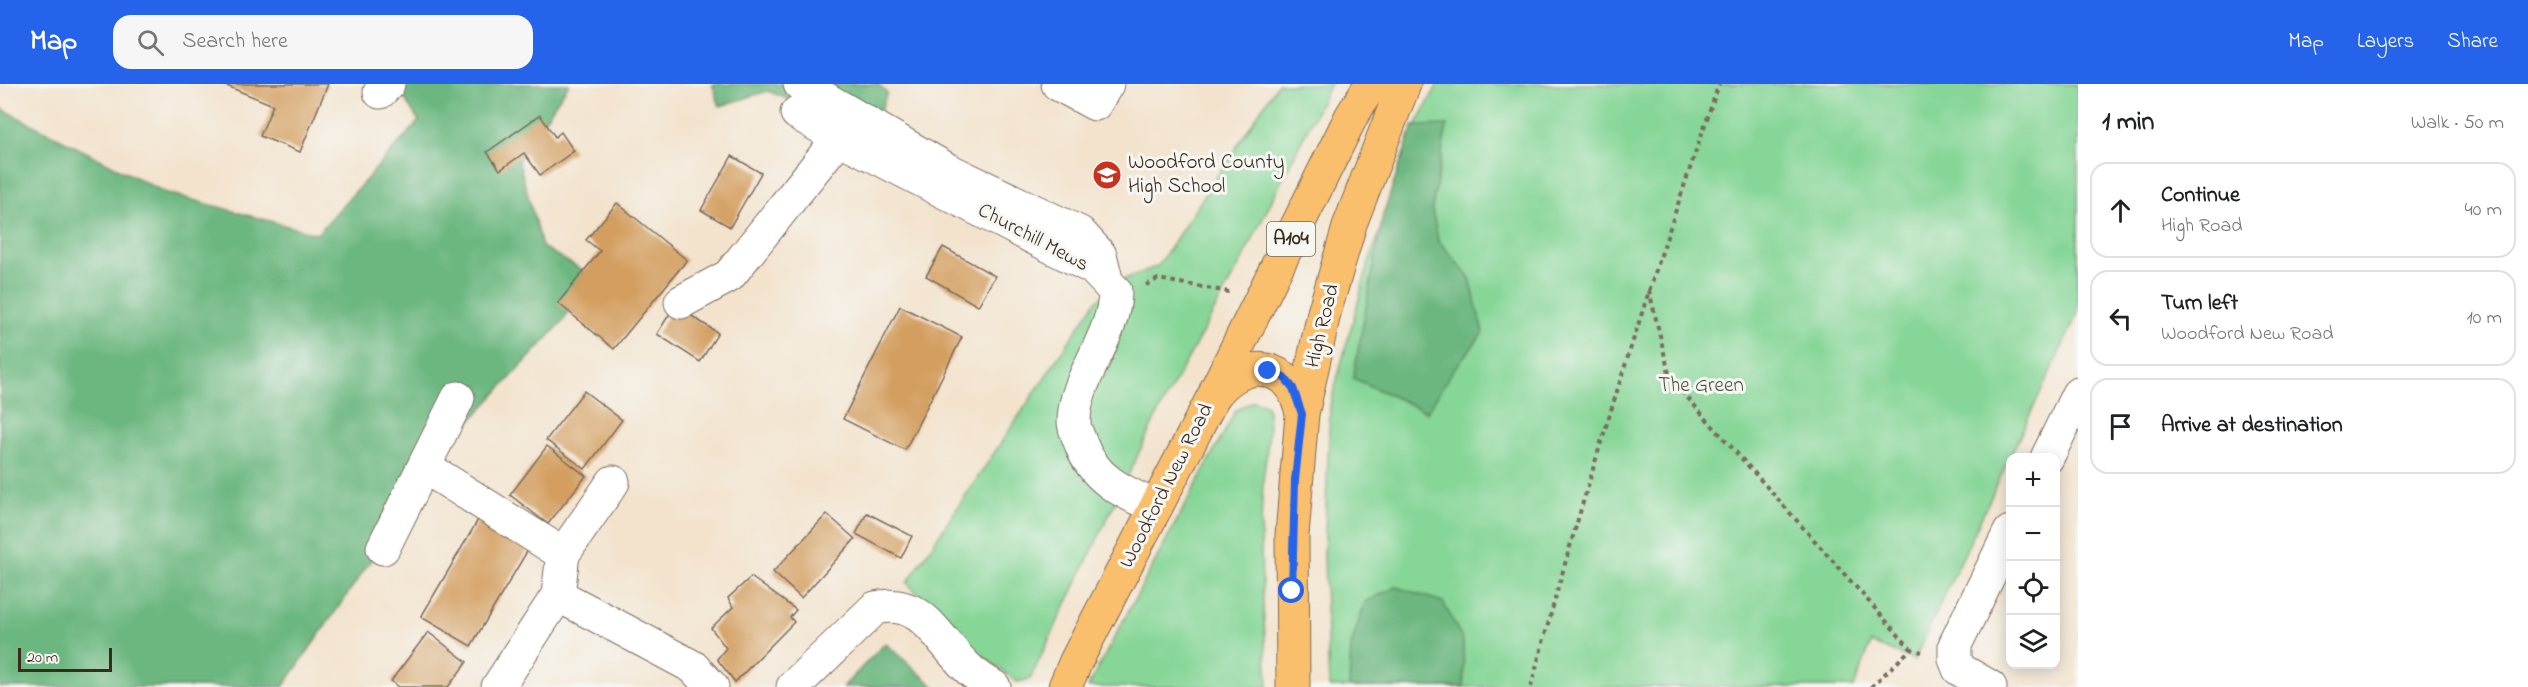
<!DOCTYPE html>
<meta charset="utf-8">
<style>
body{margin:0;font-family:"Indie Flower",sans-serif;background:#f6f6f6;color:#202124}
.controls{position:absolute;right:18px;bottom:18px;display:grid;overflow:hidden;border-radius:12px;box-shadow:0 3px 15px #0003}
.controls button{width:54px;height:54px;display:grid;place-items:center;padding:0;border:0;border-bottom:2px solid #e0e0e0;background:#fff;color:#202124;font:30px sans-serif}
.scale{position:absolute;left:18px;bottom:15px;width:94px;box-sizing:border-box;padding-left:6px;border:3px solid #3b2a1e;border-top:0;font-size:16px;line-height:21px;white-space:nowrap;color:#3b2a1e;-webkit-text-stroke:4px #f6f6f2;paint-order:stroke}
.stop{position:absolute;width:18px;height:18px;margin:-14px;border:4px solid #2563eb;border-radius:50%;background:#fff}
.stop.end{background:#2563eb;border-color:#fff;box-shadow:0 2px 6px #0008}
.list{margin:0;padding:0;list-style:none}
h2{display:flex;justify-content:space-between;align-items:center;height:78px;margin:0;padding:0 24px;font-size:26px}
h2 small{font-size:20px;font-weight:400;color:#757577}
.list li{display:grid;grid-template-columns:39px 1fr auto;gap:18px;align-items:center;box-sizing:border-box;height:96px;margin:0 12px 12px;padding:0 12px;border:2px solid #e0e0e0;border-radius:18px}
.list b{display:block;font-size:22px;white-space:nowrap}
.list p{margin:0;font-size:20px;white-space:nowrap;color:#757577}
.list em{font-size:20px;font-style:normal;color:#757577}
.icon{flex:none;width:33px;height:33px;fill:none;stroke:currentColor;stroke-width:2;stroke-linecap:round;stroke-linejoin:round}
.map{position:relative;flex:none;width:2078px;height:603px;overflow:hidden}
header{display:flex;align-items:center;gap:36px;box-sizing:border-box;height:84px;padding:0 30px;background:#2563eb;color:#fff}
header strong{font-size:28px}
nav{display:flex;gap:33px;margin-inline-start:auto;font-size:21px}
.search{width:420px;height:54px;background:#f6f6f6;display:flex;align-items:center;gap:15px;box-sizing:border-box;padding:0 21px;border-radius:18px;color:#757577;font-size:22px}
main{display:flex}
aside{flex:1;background:#fff}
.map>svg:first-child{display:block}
.green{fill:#86d697;stroke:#60805a;stroke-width:1.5}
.forest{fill:#6cb780;stroke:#54704f;stroke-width:1.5}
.building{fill:#d39e5f}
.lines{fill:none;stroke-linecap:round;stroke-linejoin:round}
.minor-casing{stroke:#7b6b5b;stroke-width:35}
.major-casing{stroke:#7b6b5b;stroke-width:35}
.path{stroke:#7b6b5b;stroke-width:4;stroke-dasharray:4.5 4.5;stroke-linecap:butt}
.minor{stroke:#fff;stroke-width:33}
.major{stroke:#f9bf6d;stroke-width:33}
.route{stroke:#2563eb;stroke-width:8}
.labels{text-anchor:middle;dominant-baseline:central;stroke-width:6;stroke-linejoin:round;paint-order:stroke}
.shield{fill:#f6f6f2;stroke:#73675e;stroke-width:1.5}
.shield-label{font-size:20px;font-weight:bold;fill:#3b2a1e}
.poi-label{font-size:21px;fill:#3b2a1e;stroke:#f6f6f2;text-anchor:start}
.street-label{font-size:21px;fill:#3b2a1e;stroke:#f6f6f2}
.park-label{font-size:21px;fill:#4e553c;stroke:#f6f6f2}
</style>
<header>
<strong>Map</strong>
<div class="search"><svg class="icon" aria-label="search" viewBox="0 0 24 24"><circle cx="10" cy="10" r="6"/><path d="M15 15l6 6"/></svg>Search here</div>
<nav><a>Map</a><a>Layers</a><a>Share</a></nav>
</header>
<main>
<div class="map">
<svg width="2078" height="603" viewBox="0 0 2078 603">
<rect width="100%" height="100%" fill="#f6f6f2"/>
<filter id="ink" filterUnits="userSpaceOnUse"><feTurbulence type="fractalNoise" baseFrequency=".0167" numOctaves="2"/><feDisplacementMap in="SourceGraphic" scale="12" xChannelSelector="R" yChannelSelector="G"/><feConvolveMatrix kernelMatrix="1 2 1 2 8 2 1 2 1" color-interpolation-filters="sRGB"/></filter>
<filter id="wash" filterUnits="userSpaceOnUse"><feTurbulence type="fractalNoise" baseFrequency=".008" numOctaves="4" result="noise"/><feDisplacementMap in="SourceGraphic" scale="24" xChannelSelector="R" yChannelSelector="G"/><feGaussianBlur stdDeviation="1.35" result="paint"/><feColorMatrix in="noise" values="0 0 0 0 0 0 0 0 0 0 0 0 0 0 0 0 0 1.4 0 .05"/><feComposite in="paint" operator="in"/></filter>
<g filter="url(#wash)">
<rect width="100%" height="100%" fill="#f3e3cd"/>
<!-- green -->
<path class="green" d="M1278 0H1330L1242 176 1158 329 1030 595 1017 598 973 564 907 499 1096 217 1125 195 1158 182Z
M1438 0H2078V229L1914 576 1871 559 1854 603H1329L1324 473 1330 321 1368 181 1418 38Z
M1253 317 1267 321C1272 348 1265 372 1263 399 1258 466 1264 536 1268 603H1088L1236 326Z"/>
<!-- forest -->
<path class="forest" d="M395 0H569L518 75 542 163 586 188 564 236 460 348 283 603H0V24L164 108 317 150 419 37Z
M712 0H878L887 9 872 49 768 7 720 22Z
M1447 41 1432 125 1438 156 1470 194 1483 249 1451 289 1427 328 1353 294 1383 131 1413 42Z
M1396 503 1443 518 1463 556 1464 603H1349L1351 562 1365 518Z
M885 559 935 603H843Z"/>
<g id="blocks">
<!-- building -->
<path class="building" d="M222 0H328L300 68 260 52 273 21Z
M540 31 555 53 561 48 574 67 540 91 524 69 500 86 487 68Z
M732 72 761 89 730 143 701 126Z
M617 119 687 176 614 265 558 219 600 167 586 156Z
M943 163 995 192 978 222 926 192Z
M675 221 718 249 700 278 657 250Z
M900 222 962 253 905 366 843 335Z
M584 307 622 336 585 385 546 356Z
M547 362 586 392 548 440 510 411Z
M482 429 532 459 471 562 421 533Z
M867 429 912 452 901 474 856 450Z
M827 430 855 455 801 514 773 488Z
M751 493 796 526 790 533 794 538 735 598 717 575 726 564 711 544 733 523 728 514Z
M428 548 467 578 448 603H398L391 597Z"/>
</g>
</g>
<g filter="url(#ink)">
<use href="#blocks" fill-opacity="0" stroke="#7b6b5b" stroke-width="1.5"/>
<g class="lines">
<!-- minor casing -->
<g class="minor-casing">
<path id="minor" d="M800 0 948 86 1080 149 1100 171 1105 191
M1058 0 1095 20 1107 0
M380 8 388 0
M797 29 839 54 1093 184 1115 207C1115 254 1074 293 1074 338 1074 345 1079 354 1081 360 1094 396 1123 408 1156 423
M681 218 729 192 839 54
M2047 374 2078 310
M425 383 563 470
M383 464 458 314
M558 511 693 583 712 603
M498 603 558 511 563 470 613 398
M793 603 875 524C925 512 939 560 971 587 978 593 986 598 994 603
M1990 603 1959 585 1955 575V561L2010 448"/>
</g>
<!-- major casing -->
<g class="major-casing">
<path id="major" d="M1216 306 1351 33 1371 0
M1065 603 1076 577 1213 313C1243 271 1292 277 1302 330
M1293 603 1292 451 1302 330 1324 229 1350 140 1404 0"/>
</g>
<!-- path -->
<path class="path" d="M1146 201 1158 195 1229 208
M1649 206 1670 294 1911 565
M1531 603C1585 399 1650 199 1719 0
M1871 603 1911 565 1922 568"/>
<!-- minor -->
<use href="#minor" class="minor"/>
<!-- major -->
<use href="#major" class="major"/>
</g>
</g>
<g class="lines" filter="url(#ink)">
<!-- route -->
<path class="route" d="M1268 287 1284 293 1293 304 1302 330 1295 396 1292 507"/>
</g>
<!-- icons -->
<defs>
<g id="school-disc" transform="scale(1.5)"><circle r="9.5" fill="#c8321e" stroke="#f6f6f2"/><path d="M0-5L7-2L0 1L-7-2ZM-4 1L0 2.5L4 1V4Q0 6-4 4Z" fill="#fff"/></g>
</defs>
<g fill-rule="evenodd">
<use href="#school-disc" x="1107" y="91"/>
</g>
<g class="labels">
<!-- shield labels -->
<rect class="shield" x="1267" y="138" width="48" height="34" rx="4.5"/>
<g class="shield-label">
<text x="1291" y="155">A104</text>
</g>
<!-- poi labels -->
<g class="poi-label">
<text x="1128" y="79">Woodford County<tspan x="1128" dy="24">High School</tspan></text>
</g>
<!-- street labels -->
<g class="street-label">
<text transform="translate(1033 154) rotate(28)">Churchill Mews</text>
<text transform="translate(1323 242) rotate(-76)">High Road</text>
<text transform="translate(1167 402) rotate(-63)">Woodford New Road</text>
</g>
<!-- park labels -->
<g class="park-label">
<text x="1701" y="302">The Green</text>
</g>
</g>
</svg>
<div class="controls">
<button>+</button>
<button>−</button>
<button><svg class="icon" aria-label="locate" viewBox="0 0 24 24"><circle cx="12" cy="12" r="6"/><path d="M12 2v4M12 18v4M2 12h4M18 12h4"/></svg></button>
<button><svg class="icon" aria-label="layers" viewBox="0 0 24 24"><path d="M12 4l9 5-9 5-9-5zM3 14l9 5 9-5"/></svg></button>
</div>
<div class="scale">20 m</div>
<div class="stop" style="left:1292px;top:507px"></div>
<div class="stop end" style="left:1268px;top:287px"></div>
</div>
<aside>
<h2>1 min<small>Walk · 50 m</small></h2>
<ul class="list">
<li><svg class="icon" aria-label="ahead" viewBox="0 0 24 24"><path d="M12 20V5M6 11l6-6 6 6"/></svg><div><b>Continue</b><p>High Road</p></div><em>40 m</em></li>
<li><svg class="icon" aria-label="left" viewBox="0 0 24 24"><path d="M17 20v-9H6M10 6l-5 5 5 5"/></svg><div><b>Turn left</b><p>Woodford New Road</p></div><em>10 m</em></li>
<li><svg class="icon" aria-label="arrive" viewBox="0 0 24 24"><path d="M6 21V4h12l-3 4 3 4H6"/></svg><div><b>Arrive at destination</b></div></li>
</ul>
</aside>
</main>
